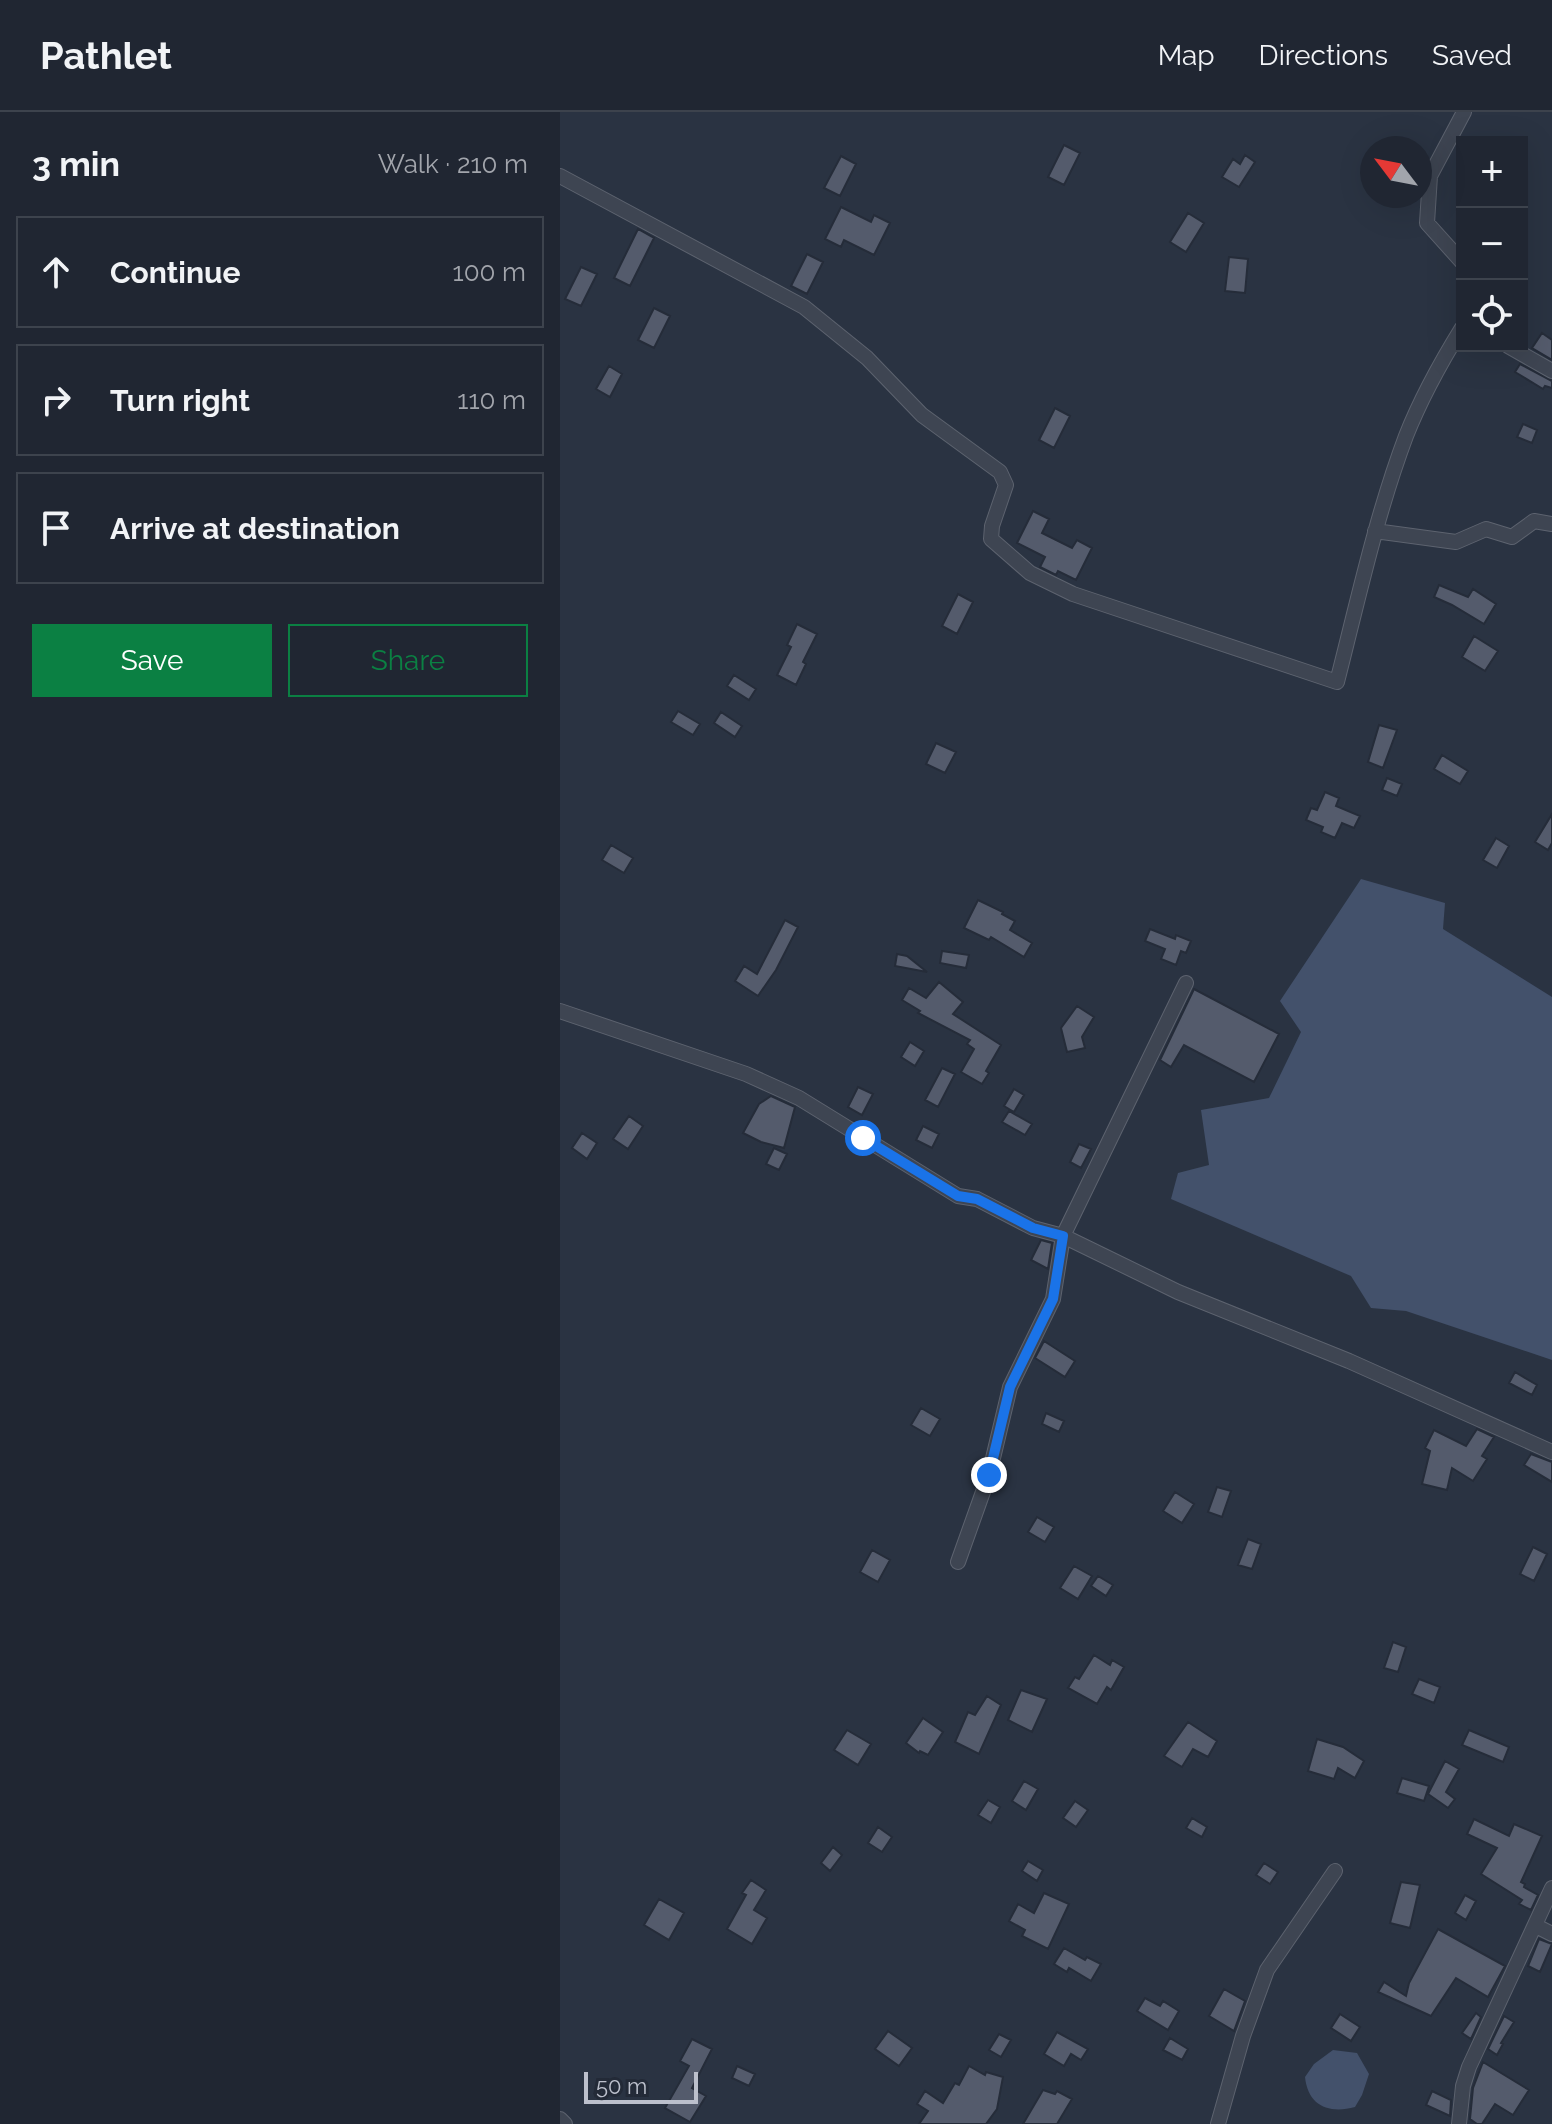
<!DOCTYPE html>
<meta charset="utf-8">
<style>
body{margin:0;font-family:Raleway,sans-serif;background:#282e3a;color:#f1f3f6}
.controls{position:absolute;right:24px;top:24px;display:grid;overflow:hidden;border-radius:0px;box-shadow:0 8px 32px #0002}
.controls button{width:72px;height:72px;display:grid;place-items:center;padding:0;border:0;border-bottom:2px solid #3d434d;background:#202632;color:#f1f3f6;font:40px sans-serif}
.compass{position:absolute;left:800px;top:24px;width:72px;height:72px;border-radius:50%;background:#202632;box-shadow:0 8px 32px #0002;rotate:302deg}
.scale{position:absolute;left:24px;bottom:20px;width:114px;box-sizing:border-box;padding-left:8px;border:4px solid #bcc0cc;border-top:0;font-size:22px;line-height:28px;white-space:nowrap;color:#bcc0cc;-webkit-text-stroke:6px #232a37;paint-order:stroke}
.stop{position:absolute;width:24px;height:24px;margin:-18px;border:6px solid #1a73e8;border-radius:50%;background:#fff}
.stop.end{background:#1a73e8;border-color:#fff;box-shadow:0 2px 8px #0008}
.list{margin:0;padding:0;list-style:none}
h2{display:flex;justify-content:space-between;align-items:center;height:104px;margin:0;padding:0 32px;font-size:34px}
h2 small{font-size:26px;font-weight:400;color:#a2a5ac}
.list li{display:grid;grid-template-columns:52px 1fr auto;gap:24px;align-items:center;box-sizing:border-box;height:112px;margin:0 16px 16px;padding:0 16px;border:2px solid #3d434d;border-radius:0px}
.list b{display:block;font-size:30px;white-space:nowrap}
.list em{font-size:26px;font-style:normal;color:#a2a5ac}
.actions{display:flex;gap:16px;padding:24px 32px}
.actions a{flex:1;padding:18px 0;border:2px solid #0b8043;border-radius:0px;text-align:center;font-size:28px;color:#0b8043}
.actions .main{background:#0b8043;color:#fff}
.icon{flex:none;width:44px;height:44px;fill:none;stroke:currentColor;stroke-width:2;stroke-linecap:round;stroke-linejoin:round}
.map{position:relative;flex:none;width:992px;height:2012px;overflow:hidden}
header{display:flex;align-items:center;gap:48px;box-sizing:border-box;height:112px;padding:0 40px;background:#202632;border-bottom:2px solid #3d434d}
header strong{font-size:38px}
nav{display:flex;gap:44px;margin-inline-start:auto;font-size:28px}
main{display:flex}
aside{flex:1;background:#202632}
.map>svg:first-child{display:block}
.water{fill:#43516b}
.building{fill:#545b6c;stroke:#252c39;stroke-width:2}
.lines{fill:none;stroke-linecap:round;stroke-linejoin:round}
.minor-casing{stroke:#5d636f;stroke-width:16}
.minor{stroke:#3e4552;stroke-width:14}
.route{stroke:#1a73e8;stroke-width:10}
</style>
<header>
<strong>Pathlet</strong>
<nav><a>Map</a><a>Directions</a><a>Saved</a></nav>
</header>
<main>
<aside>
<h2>3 min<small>Walk · 210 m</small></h2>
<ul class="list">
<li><svg class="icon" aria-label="ahead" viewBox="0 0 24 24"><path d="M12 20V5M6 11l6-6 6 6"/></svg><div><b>Continue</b></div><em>100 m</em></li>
<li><svg class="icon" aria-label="right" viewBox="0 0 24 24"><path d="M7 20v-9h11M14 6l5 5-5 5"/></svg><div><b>Turn right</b></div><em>110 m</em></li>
<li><svg class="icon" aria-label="arrive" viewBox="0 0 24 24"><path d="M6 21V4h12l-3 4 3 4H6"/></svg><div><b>Arrive at destination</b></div></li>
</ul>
<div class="actions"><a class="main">Save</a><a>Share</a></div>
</aside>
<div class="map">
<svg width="992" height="2012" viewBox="0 0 992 2012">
<rect width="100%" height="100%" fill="#2a3342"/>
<!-- water -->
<path class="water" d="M801 767 885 791 883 817 992 885V1248L846 1199 811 1196 791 1164 611 1087 618 1061 649 1053 641 998 709 986 741 920 720 889Z
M773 1938 797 1941 809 1962 802 1983 795 1995C769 2002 748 1994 745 1965L754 1952Z"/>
<!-- building -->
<path class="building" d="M504 33 520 41 504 73 488 65Z
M685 43 695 50 679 75 662 65 673 47 680 52Z
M281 44 296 52 280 84 264 76Z
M281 95 311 110 314 103 330 111 314 143 284 128 281 135 265 127Z
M628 101 644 111 626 140 610 130Z
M78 117 94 126 70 174 54 166Z
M247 142 263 150 247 182 231 174Z
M669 145 688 147 685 181 665 179Z
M21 155 37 162 21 194 5 187Z
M94 196 110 204 94 236 78 228Z
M982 221 992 228V248L972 236Z
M960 252 992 269V276L985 274 983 277 955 260Z
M49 254 62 262 50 285 36 277Z
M495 296 510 304 494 336 479 328Z
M963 312 977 318 972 331 957 325Z
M473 399 489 407 482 421 512 436 517 428 532 436 516 468 498 459 496 463 480 455 485 445 457 431Z
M879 473 908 485 913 477 936 492 924 512 892 493 874 485Z
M398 482 413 490 397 522 382 514Z
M237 512 257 522 243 550 246 552 236 573 217 563 231 535 227 533Z
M914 524 938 539 925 559 902 545Z
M174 563 196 577 189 588 167 574Z
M118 599 140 612 133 623 111 610Z
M161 600 182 614 175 625 154 611Z
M819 613 837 618 823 656 808 650Z
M376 631 396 640 385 661 366 652Z
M882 643 908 659 900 672 874 657Z
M827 666 842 672 837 684 822 678Z
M765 680 779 686 776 694 800 704 794 716 782 711 775 726 761 720 763 715 746 708 751 696 757 698Z
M992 702V731L988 738 975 730Z
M936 726 949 734 937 756 923 748Z
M51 733 73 746 64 761 42 748Z
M418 788 443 800 442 802 455 809 450 818 472 831 464 845 431 825 429 828 404 816Z
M225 808 238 815 216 858 198 884 175 869 184 854 197 862Z
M590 817 615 827 616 823 631 829 626 841 621 839 616 853 601 847 605 837 585 829Z
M382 839 409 843 406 856 380 851Z
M337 842 347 844 367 860 335 854Z
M379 870 403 890 393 902 441 933 426 959 429 961 422 972 401 960 414 937 407 932 410 928 358 901 360 899 342 888 349 876 366 886Z
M634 877 719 922 694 970 624 933 611 955 600 948Z
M517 894 534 905 522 925 525 936 507 940 501 916Z
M350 930 364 939 355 954 341 945Z
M382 956 395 962 378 995 365 988Z
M298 975 313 982 302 1003 288 995Z
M454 977 464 983 454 1000 444 994Z
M211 984 235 995 224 1036 201 1030 183 1021 199 992Z
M449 999 472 1012 465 1023 442 1010Z
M69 1004 83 1014 68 1037 53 1027Z
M363 1014 379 1022 372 1036 356 1028Z
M22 1021 37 1031 27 1047 12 1036Z
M519 1032 531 1037 521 1056 510 1050Z
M214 1036 227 1042 219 1058 206 1052Z
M481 1128 492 1131 488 1157 471 1148Z
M484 1229 515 1249 505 1265 475 1246Z
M955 1260 977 1273 972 1283 949 1271Z
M361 1296 380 1307 370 1324 351 1313Z
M486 1301 504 1309 499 1320 482 1312Z
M917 1317 934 1325 922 1344 927 1347 913 1369 892 1356 887 1378 862 1372 870 1339 865 1336 874 1318 906 1334Z
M971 1342 992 1350V1370L964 1353Z
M657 1375 671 1379 662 1405 648 1400Z
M615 1380 634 1392 622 1411 603 1399Z
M477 1405 494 1415 485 1430 468 1420Z
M688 1427 701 1432 692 1457 678 1453Z
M973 1435 987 1442 974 1469 960 1462Z
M312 1438 330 1448 318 1470 300 1460Z
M514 1454 532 1464 518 1487 500 1476Z
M538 1464 553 1473 546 1484 531 1474Z
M833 1530 846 1535 838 1560 824 1556Z
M534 1543 550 1553 552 1548 564 1555 551 1578 547 1575 537 1592 508 1576 515 1565 519 1567Z
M859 1567 880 1575 874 1591 852 1582Z
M461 1578 487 1587 472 1620 448 1608Z
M427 1584 441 1593 419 1642 395 1630 408 1600 415 1603Z
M363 1606 383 1620 368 1643 360 1639 359 1641 346 1631Z
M628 1610 657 1629 648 1645 633 1637 622 1655 604 1644Z
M287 1618 311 1632 298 1653 274 1638Z
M909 1618 949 1635 943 1650 902 1633Z
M757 1627 783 1635 804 1649 795 1666 778 1656 774 1667 748 1659Z
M885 1649 899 1657 886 1680 895 1687 888 1696 868 1682Z
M842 1666 869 1674 864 1689 837 1681Z
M464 1669 478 1677 466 1698 452 1689Z
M428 1688 440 1695 431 1711 418 1703Z
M515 1689 528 1698 516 1715 503 1706Z
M632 1706 647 1715 642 1725 626 1716Z
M914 1707 949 1724 954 1712 982 1724 961 1770 965 1772 964 1775 978 1783 971 1798 959 1792 962 1788 921 1762 937 1736 907 1722Z
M318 1715 332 1725 322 1740 308 1731Z
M273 1735 282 1743 270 1759 261 1751Z
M468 1749 483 1758 477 1769 462 1759Z
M704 1751 718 1760 710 1772 696 1763Z
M191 1768 206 1778 194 1798 207 1806 192 1832 167 1817 186 1783 182 1781Z
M841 1770 860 1773 850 1816 830 1811Z
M484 1781 509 1792 488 1837 462 1824 465 1818 449 1809 458 1792 474 1801Z
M905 1783 916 1789 906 1808 895 1801Z
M99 1787 124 1801 109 1828 84 1813Z
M878 1817 945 1854 928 1885 896 1866 871 1904 818 1880 824 1870 846 1884 849 1871Z
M979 1827 992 1832 980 1860 968 1854Z
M504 1836 525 1848 527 1845 541 1852 531 1869 509 1856 507 1860 494 1852Z
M664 1877 685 1889 674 1919 649 1904Z
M585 1886 600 1894 603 1889 619 1899 608 1918 577 1899Z
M916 1901 921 1905 911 1927 902 1921Z
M780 1902 800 1915 791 1929 771 1916Z
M944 1904 954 1910 941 1931 943 1932 937 1943 928 1937Z
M328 1919 352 1936 339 1954 315 1937Z
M497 1920 528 1937 521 1948 511 1942 504 1954 484 1942Z
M439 1922 451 1928 441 1945 429 1938Z
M610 1926 628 1937 622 1948 603 1938Z
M132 1927 152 1937 132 1976 146 1984 130 2010 105 1996 129 1954 120 1949Z
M923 1950 969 1978 953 2003 935 1992 922 2012H917L910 2007 913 1976Z
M177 1954 195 1962 189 1974 172 1966Z
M409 1954 425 1963 426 1960 443 1965 437 1997 426 2012H359L368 1999 357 1992 365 1979 383 1991 395 1971 399 1973Z
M483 1978 495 1982 497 1979 512 1987 497 2012H463Z
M872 1979 891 1988 890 2004 866 1993Z"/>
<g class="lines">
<!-- minor casing -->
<g class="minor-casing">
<path id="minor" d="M0 64 244 195 307 246 362 303 440 360 446 373 432 414 431 427 470 461 513 482 777 570C798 488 816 404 846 324 861 286 881 250 902 216
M902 150 867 111 870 64 904 0
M948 234 992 259
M815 419 896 430 926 417 952 425 974 409 992 412
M626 871 503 1124 618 1180 789 1249 992 1340
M0 899 186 962 239 986 398 1084 417 1087 473 1116 503 1124 493 1187 450 1275 429 1363 398 1450
M976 1814 992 1822
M0 2007 5 2012
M658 2012 683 1924 707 1858 775 1759
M899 2012 903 1974 909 1955 992 1776"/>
</g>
<!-- minor -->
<use href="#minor" class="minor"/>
</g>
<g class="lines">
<!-- route -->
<path class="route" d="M303 1026 398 1084 417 1087 473 1116 503 1124 493 1187 450 1275 429 1363"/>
</g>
</svg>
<div class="controls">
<button>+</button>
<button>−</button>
<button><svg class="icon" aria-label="locate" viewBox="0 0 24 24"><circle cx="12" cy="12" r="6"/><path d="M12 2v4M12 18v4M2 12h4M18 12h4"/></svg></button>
</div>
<svg class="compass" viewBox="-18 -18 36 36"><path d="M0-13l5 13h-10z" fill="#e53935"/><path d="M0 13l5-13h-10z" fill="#a2a5ac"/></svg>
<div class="scale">50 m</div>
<div class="stop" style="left:303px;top:1026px"></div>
<div class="stop end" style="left:429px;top:1363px"></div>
</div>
</main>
